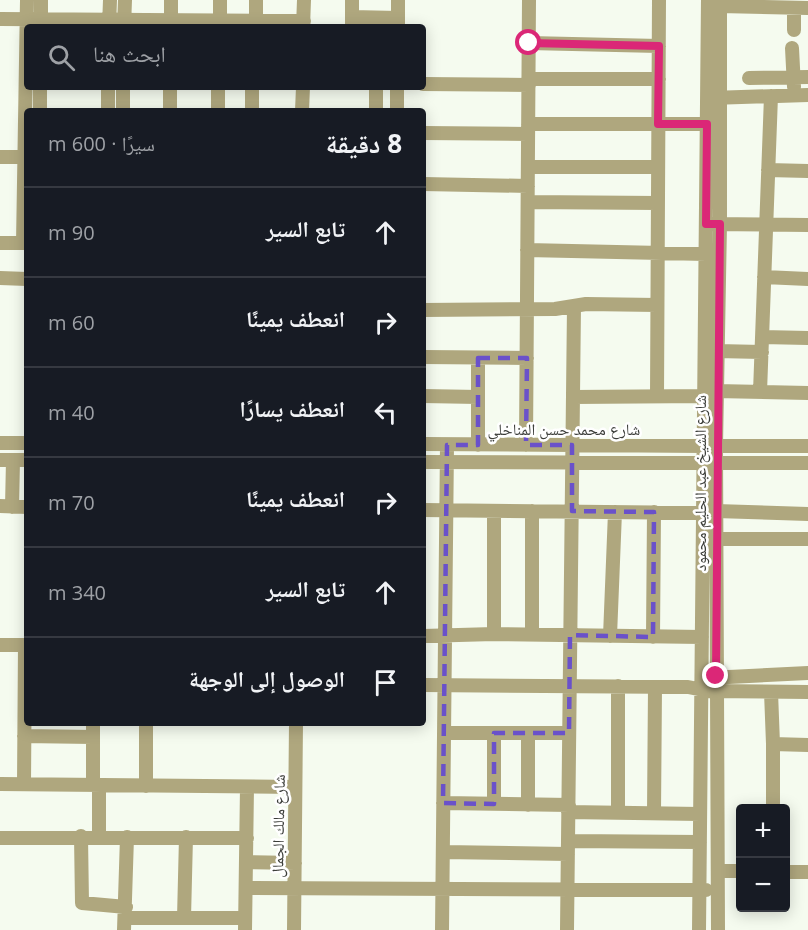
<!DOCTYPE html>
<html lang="ar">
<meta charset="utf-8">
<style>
body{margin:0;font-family:"Open Sans","Noto Naskh Arabic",sans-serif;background:#20242c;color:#f1f3f6;direction:rtl}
.controls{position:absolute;right:18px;bottom:18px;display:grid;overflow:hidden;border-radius:6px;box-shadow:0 3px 15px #0003}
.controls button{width:54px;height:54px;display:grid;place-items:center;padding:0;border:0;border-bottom:2px solid #363941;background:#171b24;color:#f1f3f6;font:30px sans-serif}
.stop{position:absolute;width:18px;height:18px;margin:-14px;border:4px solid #db2777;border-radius:50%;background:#fff}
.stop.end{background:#db2777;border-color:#fff;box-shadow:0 2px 6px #0008}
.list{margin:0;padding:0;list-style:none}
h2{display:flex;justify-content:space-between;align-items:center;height:78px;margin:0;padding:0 24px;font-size:26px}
h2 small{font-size:20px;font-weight:400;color:#9ea1a6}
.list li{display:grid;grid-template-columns:39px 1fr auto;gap:18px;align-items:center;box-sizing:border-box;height:90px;padding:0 24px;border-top:2px solid #363941}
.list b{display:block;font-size:22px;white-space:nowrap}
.list em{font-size:20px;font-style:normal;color:#9ea1a6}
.icon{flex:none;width:33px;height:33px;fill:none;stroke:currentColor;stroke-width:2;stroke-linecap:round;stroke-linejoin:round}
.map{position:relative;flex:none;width:808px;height:930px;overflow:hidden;direction:ltr}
.search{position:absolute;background:#171b24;box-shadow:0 3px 15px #0003;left:24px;top:24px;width:402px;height:66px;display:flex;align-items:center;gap:15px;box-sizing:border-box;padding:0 21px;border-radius:6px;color:#9ea1a6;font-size:22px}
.panel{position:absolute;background:#171b24;box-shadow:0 3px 15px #0003;left:24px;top:108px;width:402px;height:618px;border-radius:6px;direction:rtl}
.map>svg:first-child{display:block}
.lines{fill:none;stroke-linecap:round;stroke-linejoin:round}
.minor{stroke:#afa77e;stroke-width:14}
.route{stroke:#db2777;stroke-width:8}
.marked{fill:none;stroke:#6a51ca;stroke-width:4.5;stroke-dasharray:12 8;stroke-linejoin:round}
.labels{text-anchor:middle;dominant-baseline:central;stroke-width:5;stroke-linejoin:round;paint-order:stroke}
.street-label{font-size:16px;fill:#3b3d39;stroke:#fff}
</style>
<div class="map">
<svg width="808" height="930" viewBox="0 0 808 930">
<rect width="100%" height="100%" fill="#f5fbef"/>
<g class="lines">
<!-- minor -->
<path class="minor" d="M352 0V27
M720 6 808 8
M794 8V30
M352 17 398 18
M0 19 304 21
M220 20V0
M256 20V0
M398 25V0
M41 27V0
M109 27 110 0
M124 27 125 0
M171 27V0
M303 27 304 0
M529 43 659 46
M792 48 794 87
M749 78 808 77
M529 79H659
M423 84 529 85
M711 98 808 95
M40 111V87
M108 111V87
M123 111V87
M170 111V87
M218 111V87
M252 111V87
M302 111 303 87
M376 111V87
M397 111V87
M528 124H707
M423 133 528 134
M0 157H25
M528 167H658
M768 170 808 171
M423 184 528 186
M528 202 658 203
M711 224 808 225
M0 243H27
M23 243 27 0
M527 250 706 254
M764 277 808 279
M0 278 27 279
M423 310 555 309 586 304 657 305
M762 337 808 338
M717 351 762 352
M423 357 527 358
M716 391 808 393
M760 392 771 96
M423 396 478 397
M657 396 659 0
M573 397 704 396
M0 443H27
M423 444 704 446
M478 445V358
M526 445 529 0
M716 446H808
M0 460H27
M423 462 704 463
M716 463H808
M0 506 27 507
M12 507 13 460
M423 510 703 513
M494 511V634
M716 511 808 514
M716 539H808
M532 634V511
M423 636 494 634 702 637
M610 636 615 512
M653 637 654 512
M0 645H27
M709 678 808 673
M423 685 688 687 708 691 808 692
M771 692 773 744
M93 723V785
M444 733H569
M24 736 93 737
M0 784 295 787
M24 784 25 645
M146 786V723
M443 803 569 805
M494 804V733
M528 805V733
M773 808V744L808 745
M568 812 700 814
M618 812V686
M654 813 655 687
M81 836 82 903 126 907
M99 837V785
M0 838H247
M568 841 700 842
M443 852 568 854
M246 862 295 863
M719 871H740
M786 872H808
M246 888 706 890
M125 918H245
M184 918 186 837
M124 930 127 837
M245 930 247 787
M294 930 296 723
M442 930 447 445
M567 930 574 306
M699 930 708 0
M718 930 716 446 720 224V0"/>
</g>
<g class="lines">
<!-- route -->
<path class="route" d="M529 43 659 46 658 124H707L706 224H720L716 676"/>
</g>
<!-- marked area -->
<path class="marked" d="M478 358H527L526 445H572V511L654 512 653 637 570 635 569 733H494V804L443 803 447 445H478Z"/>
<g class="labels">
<!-- street labels -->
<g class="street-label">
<text x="564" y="429">شارع محمد حسن المناخلي</text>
<text transform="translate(700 483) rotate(-90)">شارع الشيخ عبد الحليم محمود</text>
<text transform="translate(278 826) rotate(-89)">شارع مالك الجمال</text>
</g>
</g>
</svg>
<div class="controls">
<button>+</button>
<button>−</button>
</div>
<div class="stop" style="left:529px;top:43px"></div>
<div class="stop end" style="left:716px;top:676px"></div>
<div class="search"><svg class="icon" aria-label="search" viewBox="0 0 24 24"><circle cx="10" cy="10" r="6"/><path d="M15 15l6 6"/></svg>ابحث هنا</div>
<section class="panel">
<h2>8 دقيقة<small>سيرًا · 600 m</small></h2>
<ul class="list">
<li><svg class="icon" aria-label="ahead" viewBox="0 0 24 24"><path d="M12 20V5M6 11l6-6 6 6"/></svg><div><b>تابع السير</b></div><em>90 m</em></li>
<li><svg class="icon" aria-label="right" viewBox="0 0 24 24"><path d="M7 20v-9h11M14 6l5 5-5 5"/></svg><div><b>انعطف يمينًا</b></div><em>60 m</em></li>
<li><svg class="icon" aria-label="left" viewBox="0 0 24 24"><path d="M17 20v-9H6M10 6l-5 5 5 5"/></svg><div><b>انعطف يسارًا</b></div><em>40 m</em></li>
<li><svg class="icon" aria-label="right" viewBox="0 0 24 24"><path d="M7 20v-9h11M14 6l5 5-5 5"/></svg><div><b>انعطف يمينًا</b></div><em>70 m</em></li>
<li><svg class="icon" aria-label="ahead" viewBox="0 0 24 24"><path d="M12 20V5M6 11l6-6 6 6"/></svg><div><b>تابع السير</b></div><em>340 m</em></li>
<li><svg class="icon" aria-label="arrive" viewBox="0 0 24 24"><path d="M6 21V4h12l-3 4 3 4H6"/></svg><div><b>الوصول إلى الوجهة</b></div></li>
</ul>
</section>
</div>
